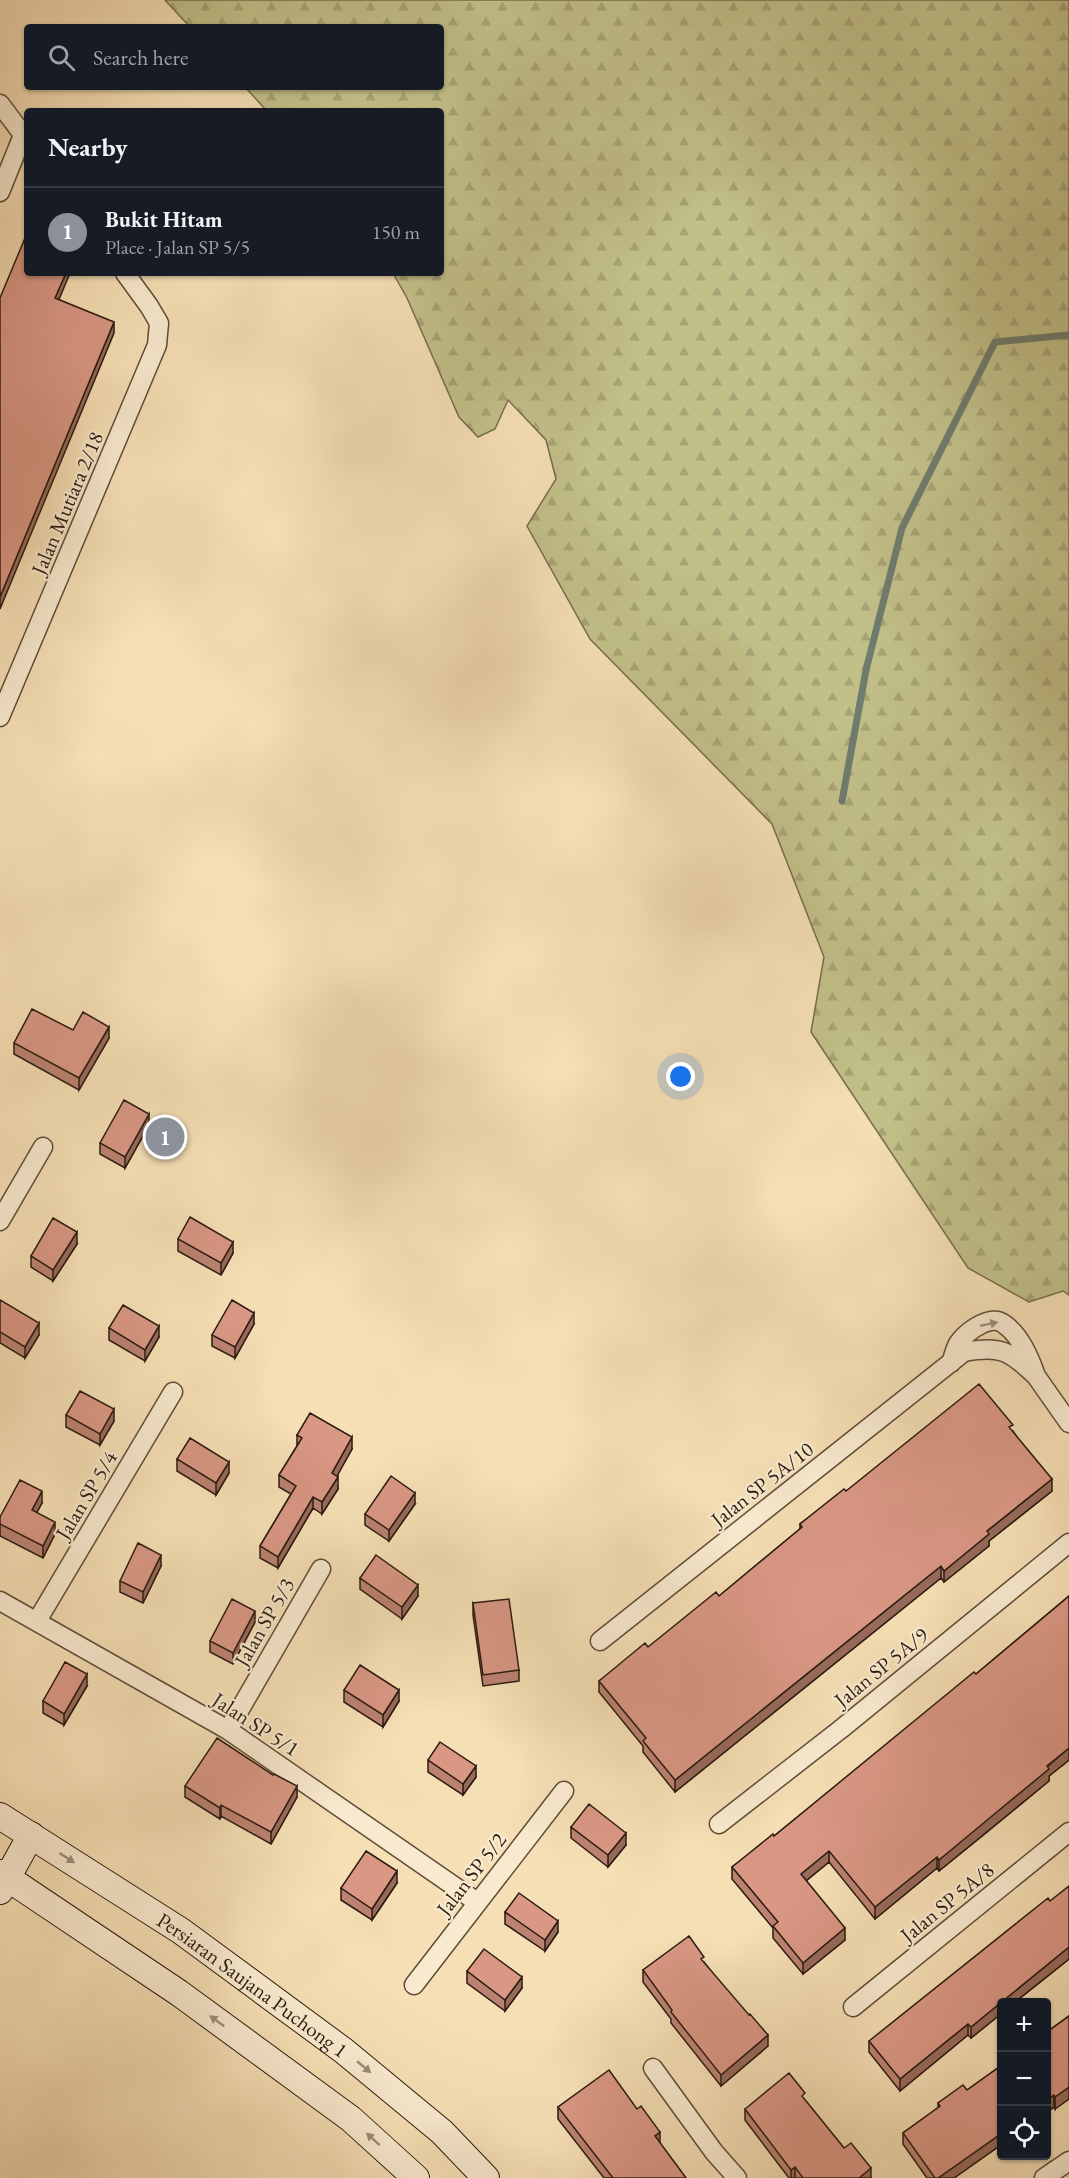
<!DOCTYPE html>
<meta charset="utf-8">
<style>
body{margin:0;font-family:"EB Garamond",serif;background:#20242c;color:#f1f3f6}
.controls{position:absolute;right:18px;bottom:18px;display:grid;overflow:hidden;border-radius:6px;box-shadow:0 2px 4px #0004}
.controls button{width:54px;height:54px;display:grid;place-items:center;padding:0;border:0;border-bottom:2px solid #363941;background:#171b24;color:#f1f3f6;font:30px sans-serif}
.you{position:absolute;left:681px;top:1077px;width:21px;height:21px;margin:-15px;border:4px solid #fff;border-radius:50%;background:#1a73e8;box-shadow:0 0 0 9px #1a73e833}
.badge{display:grid;place-items:center;width:39px;height:39px;border-radius:50%;background:#8c9099;color:#fff;font-size:20px;font-weight:700}
.pin{position:absolute;translate:-50% -50%;border:3px solid #fff;box-shadow:0 2px 6px #0006}
.list{margin:0;padding:0;list-style:none}
h2{display:flex;justify-content:space-between;align-items:center;height:78px;margin:0;padding:0 24px;font-size:26px}
h2 small{font-size:20px;font-weight:400;color:#9ea1a6}
.list li{display:grid;grid-template-columns:39px 1fr auto;gap:18px;align-items:center;box-sizing:border-box;height:90px;padding:0 24px;border-top:2px solid #363941}
.list b{display:block;font-size:22px;white-space:nowrap}
.list p{margin:0;font-size:20px;white-space:nowrap;color:#9ea1a6}
.list em{font-size:20px;font-style:normal;color:#9ea1a6}
.icon{flex:none;width:33px;height:33px;fill:none;stroke:currentColor;stroke-width:2;stroke-linecap:round;stroke-linejoin:round}
.map{position:relative;flex:none;width:1069px;height:2178px;overflow:hidden}
.search{position:absolute;background:#171b24;box-shadow:0 2px 4px #0004;left:24px;top:24px;width:420px;height:66px;display:flex;align-items:center;gap:15px;box-sizing:border-box;padding:0 21px;border-radius:6px;color:#9ea1a6;font-size:22px}
.panel{position:absolute;background:#171b24;box-shadow:0 2px 4px #0004;left:24px;top:108px;width:420px;height:168px;border-radius:6px}
.map>svg:first-child{display:block}
.forest{fill:url(#forest-firs);stroke:#766e4c;stroke-width:1.5}
.lines{fill:none;stroke-linecap:round;stroke-linejoin:round}
.stream{stroke:#6f7c6f;stroke-width:7}
.street-casing{stroke:#5e4c39;stroke-width:21}
.secondary-casing{stroke:#2b1b10;stroke-width:28}
.street{stroke:#f9eacf;stroke-width:18}
.secondary{stroke:#f9eacf;stroke-width:26}
.wall{fill:#bb8272;stroke:#2b1b10;stroke-width:1.5}
.shaded-wall{fill:#986a5c;stroke:#2b1b10;stroke-width:1.5}
.building{fill:#d99784;stroke:#2b1b10;stroke-width:1.5}
.oneway{fill:#9c8d79}
.labels{text-anchor:middle;dominant-baseline:central;stroke-width:4.5;stroke-linejoin:round;paint-order:stroke}
.street-label{font-size:21px;fill:#2b1b10;stroke:#f9eacf}
</style>
<div class="map">
<svg width="1069" height="2178" viewBox="0 0 1069 2178">
<defs>
<pattern id="forest-firs" width="22" height="20" patternUnits="userSpaceOnUse" patternTransform="scale(1.5)"><rect width="22" height="20" fill="#c2c089"/><path d="M5 1l3.5 6h-7zM16 11l3.5 6h-7z" fill="#a7a475"/></pattern>
</defs>
<rect width="100%" height="100%" fill="#f6dfb5"/>
<filter id="stains"><feTurbulence type="fractalNoise" baseFrequency=".00333" numOctaves="4"/><feColorMatrix values="0 0 0 0 .2 0 0 0 0 .09 0 0 0 0 .02 0 0 0 .5 -.17"/></filter>
<radialGradient id="worn" r=".72"><stop offset=".6" stop-color="#630" stop-opacity="0"/><stop offset="1" stop-color="#630" stop-opacity=".3"/></radialGradient>
<!-- forest -->
<path class="forest" d="M165 0H1069V1295L1063 1291 1029 1302 968 1268 811 1032 824 957 772 824 590 639 527 526 556 479 546 440 508 400 495 429 478 437 459 417 407 298 393 273H441V111H267L245 87H441V27H190Z"/>
<g class="lines">
<!-- stream -->
<path class="stream" d="M842 801 866 670 902 528 995 342 1069 335"/>
<!-- street casing -->
<g class="street-casing">
<path id="street" d="M0 104 27 140
M0 192 23 135
M0 717 157 345 159 323 149 306 125 273
M0 1221 43 1147
M1036 1376 1069 1423
M0 1601 228 1730 477 1902
M37 1621 173 1392
M600 1641 964 1352C1000 1345 1010 1351 1036 1376 1030 1358 1020 1335 1004 1324 991 1314 969 1330 960 1341 955 1346 954 1356 951 1363
M228 1730 321 1569
M719 1824 841 1729 1069 1543
M414 1985 564 1791
M853 2007 1069 1832
M653 2068 714 2152 737 2178
M1044 2178 1069 2161"/>
</g>
<!-- secondary casing -->
<g class="secondary-casing">
<g id="secondary">
<path id="s1" d="M0 1816 181 1931 344 2051 442 2132 486 2178"/>
<path d="M0 1873 179 1993 351 2119 416 2178"/>
<path d="M0 1891 31 1835"/>
</g>
</g>
<!-- street -->
<use href="#street" class="street"/>
<!-- secondary -->
<use href="#secondary" class="secondary"/>
</g>
<!-- wall -->
<path class="wall" d="M73 1030 109 1038 79 1090 14 1054V1043Z
M149 1125 125 1168 100 1154V1143Z
M178 1239 233 1253 221 1275 178 1251Z
M77 1244 53 1281 31 1267V1256Z
M0 1301 39 1335 25 1358 0 1343Z
M254 1324 235 1358 212 1346V1335Z
M109 1328 159 1337 145 1361 109 1340Z
M66 1415 114 1421 100 1445 66 1427Z
M1013 1431 1052 1491 989 1541V1546L944 1582 941 1578 675 1792 643 1752V1746L599 1692V1681L648 1647 719 1596 800 1529V1524L846 1491Z
M297 1435 352 1449 336 1476 338 1489 322 1514 313 1508 278 1568 260 1558V1546L291 1494 279 1487V1475L297 1446Z
M177 1459 229 1473 216 1495 177 1471Z
M42 1503 37 1512 55 1534 43 1558 0 1536V1517Z
M415 1504 389 1541 365 1525V1514Z
M161 1566 143 1603 120 1592V1581Z
M360 1578 418 1596 402 1619 360 1589Z
M1069 1596V1760L1049 1776V1781L986 1833 939 1871 937 1868 875 1919 829 1862 806 1881 845 1940 803 1974 773 1938V1928L732 1879V1867L774 1836 976 1674Z
M473 1603 519 1670V1681L483 1686 473 1615Z
M255 1622 233 1664 210 1652V1641Z
M87 1686 64 1725 43 1713V1701Z
M344 1690 399 1701 383 1727 344 1702Z
M428 1760 476 1777 463 1795 428 1772Z
M185 1786 297 1797 271 1844 221 1816 220 1819 185 1797Z
M571 1827 626 1845 608 1867 571 1838Z
M397 1883 372 1920 341 1900V1888Z
M505 1912 558 1932 545 1951 505 1924Z
M1069 1959 1015 2002H1002V2013L971 2038 968 2035 900 2091 869 2052V2041Z
M704 1962 768 2046 721 2086 671 2023V2019L643 1982V1970Z
M467 1971 522 1988 505 2011 467 1983Z
M1069 2016 1055 2109 1054 2107 1047 2112V2032Z
M1002 2065V2144L954 2178H927L903 2144V2133L938 2108V2103L967 2090Z
M805 2100 844 2148 871 2178H789L745 2120V2109Z
M558 2107 660 2143 686 2178H604L558 2119Z"/>
<!-- shaded-wall -->
<path class="shaded-wall" d="M66 273H70L55 309V298Z
M114 322V333L0 609V597Z
M109 1027V1038L79 1090V1078Z
M149 1114V1125L125 1168V1157Z
M77 1232V1244L53 1281V1270Z
M233 1242V1253L221 1275V1263Z
M254 1313V1324L235 1358V1347Z
M39 1323V1335L25 1358V1347Z
M159 1326V1337L145 1361V1350Z
M114 1409V1421L100 1445V1434Z
M352 1437V1449L332 1485V1473Z
M229 1462V1473L216 1495V1483Z
M338 1477V1489L322 1514V1502Z
M1052 1479V1491L989 1541V1546L944 1582V1571L987 1531Z
M42 1491V1503L32 1521V1510Z
M415 1493V1504L389 1541V1530Z
M313 1497V1508L278 1568V1557Z
M55 1522V1534L43 1558V1546Z
M161 1555V1566L143 1603V1592Z
M941 1566V1578L675 1792V1780Z
M418 1585V1596L402 1619V1607Z
M255 1611V1622L233 1664V1653Z
M87 1674V1686L64 1725V1714Z
M399 1690V1701L383 1727V1715Z
M1069 1748V1760L1049 1776V1781L939 1871V1860Z
M476 1766V1777L463 1795V1784Z
M297 1786V1797L271 1844V1832Z
M221 1805V1816L220 1819V1808Z
M626 1833V1845L608 1867V1855Z
M829 1851V1862L801 1885V1874Z
M937 1857V1868L875 1919V1907Z
M397 1871V1883L372 1920V1909Z
M558 1921V1932L545 1951V1940Z
M845 1928V1940L803 1974V1963Z
M1069 1947V1959L1015 2002H1002V2013L971 2038V2027Z
M522 1977V1988L505 2011V2000Z
M968 2024V2035L900 2091V2079Z
M768 2035V2046L721 2086V2075Z
M1069 2087V2099L1055 2109V2097Z
M1054 2095V2107L1047 2112V2100Z
M660 2132V2143L655 2136Z
M1002 2133V2144L954 2178H938Z
M795 2167V2178H791V2170Z
M871 2168V2178H859Z"/>
<!-- building -->
<path class="building" d="M25 238 27 239V273H66L55 298 114 322 0 597V298Z
M32 1009 73 1030 83 1012 109 1027 79 1078 14 1043Z
M124 1100 149 1114 125 1157 100 1143Z
M190 1217 233 1242 221 1263 178 1239Z
M53 1218 77 1232 53 1270 31 1256Z
M0 1300 39 1323 25 1347 0 1332Z
M232 1300 254 1313 235 1347 212 1335Z
M123 1305 159 1326 145 1350 109 1328Z
M979 1384 1013 1425 1009 1427 1052 1479 987 1531 989 1534 944 1571 941 1566 675 1780 643 1741 646 1738 599 1681 645 1643 648 1647 716 1592 719 1596 802 1527 800 1524 844 1489 846 1491Z
M80 1391 114 1409 100 1434 66 1415Z
M310 1413 352 1437 332 1473 338 1477 322 1502 313 1497 278 1557 260 1546 296 1486 279 1475 302 1438 297 1435Z
M190 1438 229 1462 216 1483 177 1459Z
M391 1476 415 1493 389 1530 365 1514Z
M20 1480 42 1491 32 1510 55 1522 43 1546 0 1524V1517Z
M138 1543 161 1555 143 1592 120 1581Z
M376 1555 418 1585 402 1607 360 1578Z
M1069 1596V1748L1047 1766 1049 1769 986 1821 939 1860 937 1857 875 1907 829 1851 801 1874 845 1928 803 1963 773 1926 778 1922 732 1867 773 1834 774 1836 974 1672 976 1674Z
M232 1599 255 1611 233 1653 210 1641Z
M509 1599 519 1670 483 1675 473 1603Z
M65 1662 87 1674 64 1714 43 1701Z
M360 1665 399 1690 383 1715 344 1690Z
M217 1738 273 1775 274 1774 297 1786 271 1832 221 1805 220 1808 185 1786Z
M440 1742 476 1766 463 1784 428 1760Z
M589 1804 626 1833 608 1855 571 1827Z
M366 1851 397 1871 372 1909 341 1888Z
M1069 1886V1947L971 2027 968 2024 900 2079 869 2041 1048 1898 1050 1901Z
M519 1893 558 1921 545 1940 505 1912Z
M689 1936 704 1957 701 1959 749 2015 750 2014 768 2035 721 2075 671 2012 672 2010 643 1970Z
M484 1949 522 1977 505 2000 467 1971Z
M1069 2016V2087L1055 2097 1054 2095 1047 2100V2032Z
M1002 2065V2133L938 2178H935L903 2133 940 2106 938 2103 963 2085 967 2090Z
M609 2070 637 2109 641 2106 660 2132 655 2136 686 2178H613L558 2107Z
M789 2073 805 2093 802 2096 844 2148 851 2143 871 2168 859 2178H803L795 2167 791 2170 745 2109Z"/>
<!-- one-way arrows -->
<defs><path id="oneway-solid" d="M-6-.8H1V-3.2L6.5 0L1 3.2V.8H-6Z" transform="scale(1.5)"/></defs>
<g class="oneway">
<use href="#oneway-solid" transform="translate(989 1324) rotate(-12)"/>
<use href="#oneway-solid" transform="translate(67 1858) rotate(33)"/>
<use href="#oneway-solid" transform="translate(217 2021) rotate(-144)"/>
<use href="#oneway-solid" transform="translate(364 2067) rotate(40)"/>
<use href="#oneway-solid" transform="translate(373 2139) rotate(-138)"/>
</g>
<g class="labels">
<!-- street labels -->
<g class="street-label">
<text transform="translate(67 503) rotate(-67)">Jalan Mutiara 2/18</text>
<text transform="translate(762 1484) rotate(-38)">Jalan SP 5A/10</text>
<text transform="translate(86 1495) rotate(-59)">Jalan SP 5/4</text>
<text transform="translate(264 1622) rotate(-60)">Jalan SP 5/3</text>
<text transform="translate(881 1667) rotate(-39)">Jalan SP 5A/9</text>
<text transform="translate(256 1724) rotate(33)">Jalan SP 5/1</text>
<text transform="translate(471 1874) rotate(-52)">Jalan SP 5/2</text>
<text transform="translate(947 1902) rotate(-39)">Jalan SP 5A/8</text>
<text stroke="none"><textPath href="#s1" startOffset="304">Persiaran Saujana Puchong 1</textPath></text>
</g>
</g>
<rect width="100%" height="100%" filter="url(#stains)"/>
<rect width="100%" height="100%" fill="url(#worn)"/>
</svg>
<div class="controls">
<button>+</button>
<button>−</button>
<button><svg class="icon" aria-label="locate" viewBox="0 0 24 24"><circle cx="12" cy="12" r="6"/><path d="M12 2v4M12 18v4M2 12h4M18 12h4"/></svg></button>
</div>
<div class="you"></div>
<div class="pin badge" style="left:165px;top:1137px">1</div>
<div class="search"><svg class="icon" aria-label="search" viewBox="0 0 24 24"><circle cx="10" cy="10" r="6"/><path d="M15 15l6 6"/></svg>Search here</div>
<section class="panel">
<h2>Nearby<small></small></h2>
<ul class="list">
<li><span class="badge">1</span><div><b>Bukit Hitam</b><p>Place · Jalan SP 5/5</p></div><em>150 m</em></li>
</ul>
</section>
</div>
